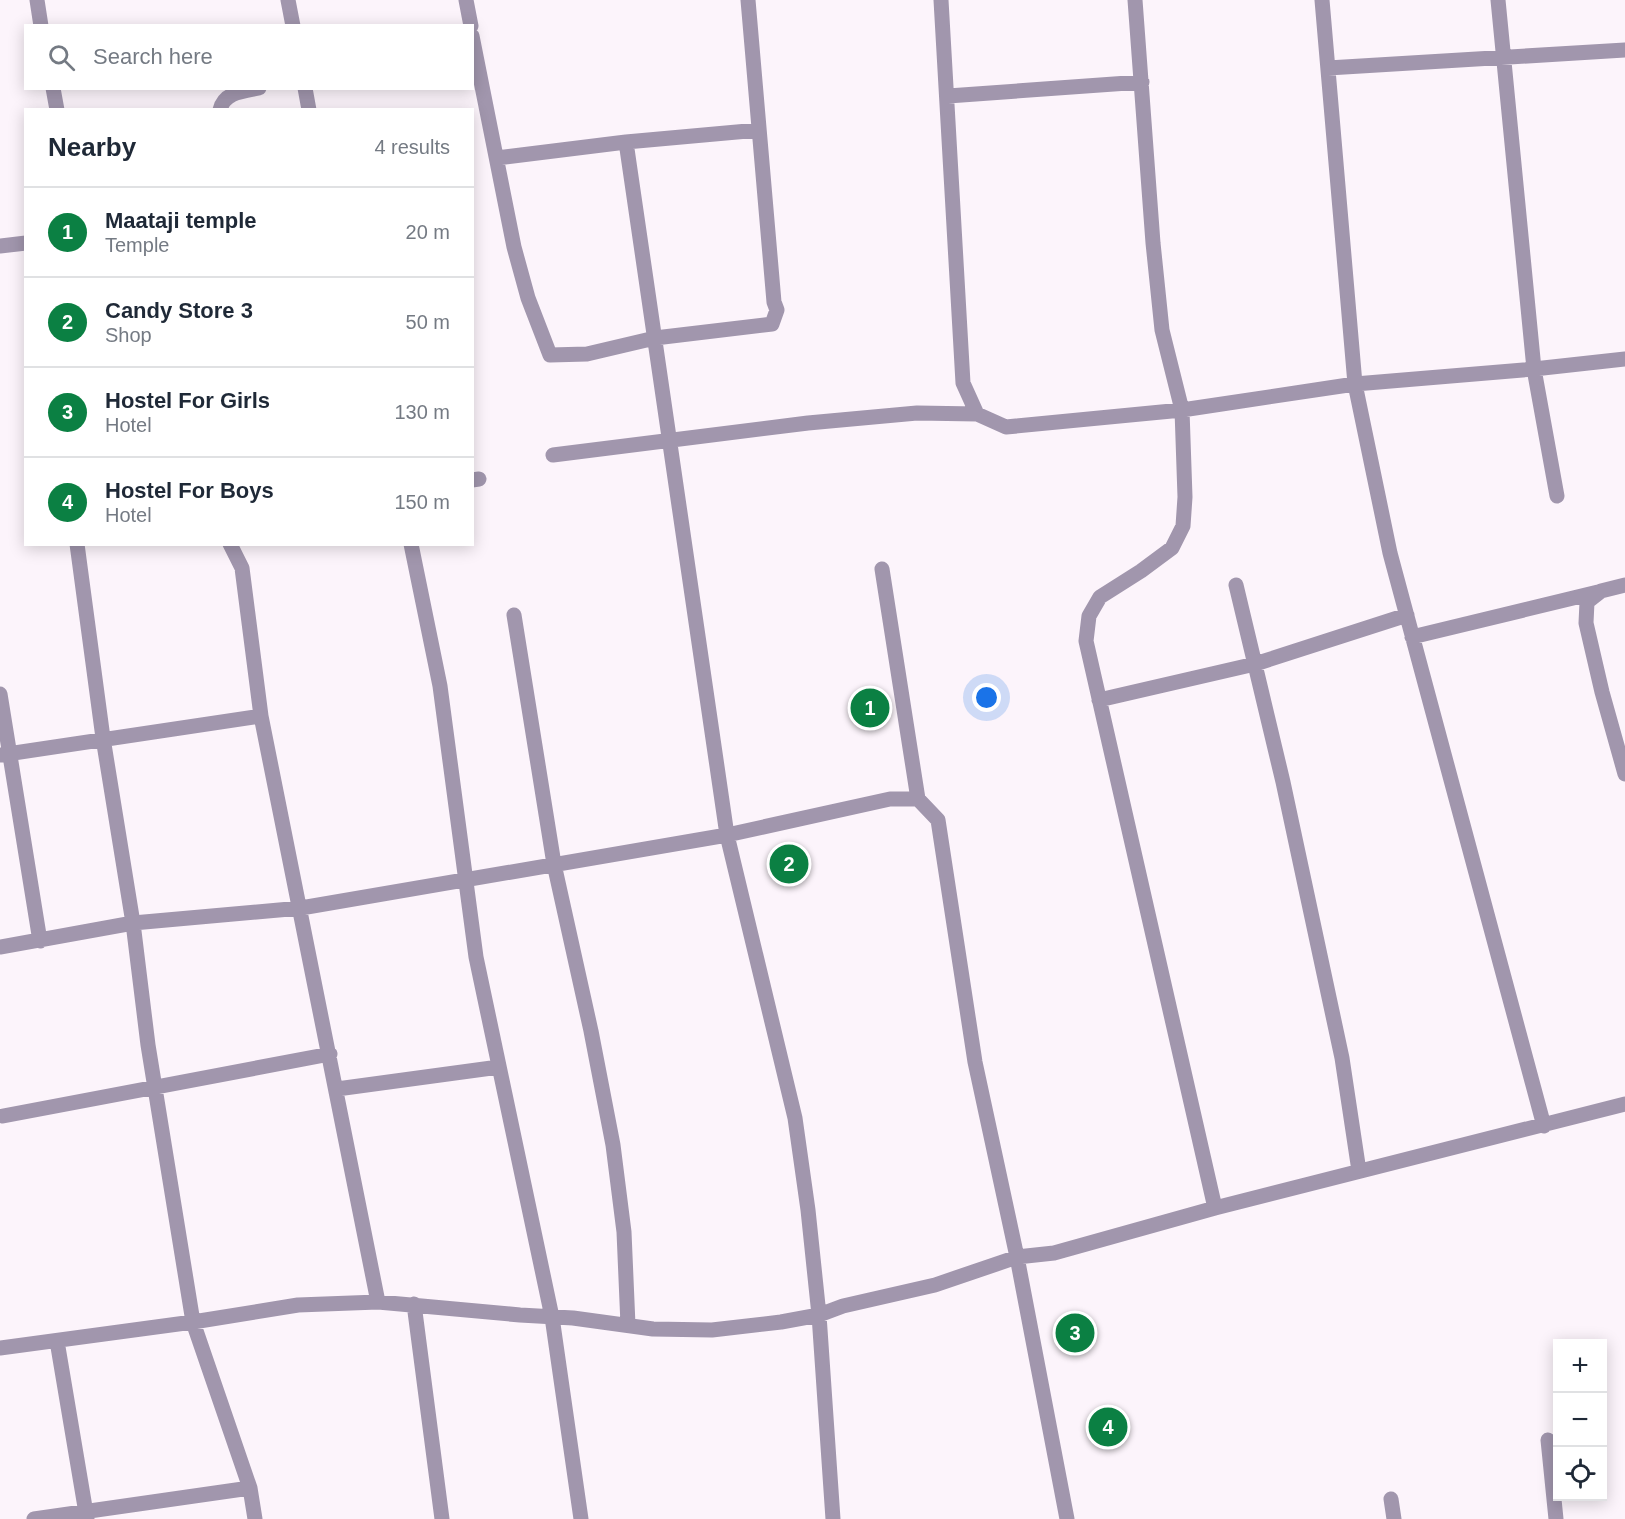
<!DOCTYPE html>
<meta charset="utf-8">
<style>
body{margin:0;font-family:Helvetica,sans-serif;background:#f2f2f3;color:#1f2937}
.controls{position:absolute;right:18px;bottom:18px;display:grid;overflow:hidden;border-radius:0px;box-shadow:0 3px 15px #0003}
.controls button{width:54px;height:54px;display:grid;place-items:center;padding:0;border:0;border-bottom:2px solid #e0e1e3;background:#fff;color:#1f2937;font:30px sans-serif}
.you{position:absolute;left:987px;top:698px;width:21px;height:21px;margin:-15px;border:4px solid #fff;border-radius:50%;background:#1a73e8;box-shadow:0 0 0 9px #1a73e833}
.badge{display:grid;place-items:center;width:39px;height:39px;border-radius:50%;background:#0b8043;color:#fff;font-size:20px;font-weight:700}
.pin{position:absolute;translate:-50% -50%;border:3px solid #fff;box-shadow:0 2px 6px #0006}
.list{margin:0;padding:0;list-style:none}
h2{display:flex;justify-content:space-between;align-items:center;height:78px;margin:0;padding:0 24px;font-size:26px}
h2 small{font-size:20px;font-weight:400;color:#747a83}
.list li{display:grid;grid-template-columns:39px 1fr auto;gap:18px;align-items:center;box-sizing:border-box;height:90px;padding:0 24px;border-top:2px solid #e0e1e3}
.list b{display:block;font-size:22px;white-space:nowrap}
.list p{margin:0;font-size:20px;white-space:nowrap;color:#747a83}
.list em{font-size:20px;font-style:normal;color:#747a83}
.icon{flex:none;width:33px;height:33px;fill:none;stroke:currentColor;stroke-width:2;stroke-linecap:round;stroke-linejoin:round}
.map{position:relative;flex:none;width:1625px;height:1519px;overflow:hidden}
.search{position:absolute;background:#fff;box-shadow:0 3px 15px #0003;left:24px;top:24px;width:450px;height:66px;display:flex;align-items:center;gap:15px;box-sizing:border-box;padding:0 21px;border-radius:0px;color:#747a83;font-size:22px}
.panel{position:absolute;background:#fff;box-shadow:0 3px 15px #0003;left:24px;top:108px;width:450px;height:438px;border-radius:0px}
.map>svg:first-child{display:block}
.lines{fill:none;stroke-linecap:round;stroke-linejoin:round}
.minor{stroke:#a196ad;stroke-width:15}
</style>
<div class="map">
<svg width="1625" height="1519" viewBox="0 0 1625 1519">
<rect width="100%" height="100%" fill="#fcf4fb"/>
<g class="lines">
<!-- minor -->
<path class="minor" d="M37 0 41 26
M288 0 293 26
M466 0 471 26
M941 0 963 383 977 414
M1135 0 1153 243 1162 330 1182 410 1185 497 1183 526 1172 548 1141 571 1100 597 1089 616 1086 641 1215 1208
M1322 0 1355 384 1390 553 1544 1126
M1498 0 1534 369 1557 496
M472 36 514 247 528 298 550 355 587 354 655 338 772 324 777 310 774 302 748 0
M1328 68 1625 50
M53 88 57 110
M305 88 309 110
M948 96 1142 82
M220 110C224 92 244 91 259 88
M626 142 759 130
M497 158 626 142 727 835 795 1118 808 1210 819 1315 833 1519
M0 246 26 243
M553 455 808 423 917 413 977 414 1006 427 1182 410 1355 384 1534 369 1625 359
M472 480 479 479
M77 544 103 738 133 923 148 1045 193 1322 250 1488 255 1519
M230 544 242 568 261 716 378 1302
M411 544 440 686 476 957 552 1317 581 1519
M882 569 918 799 938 820 975 1062 1017 1257 1067 1519
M1236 585 1283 782 1342 1058 1359 1171
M1625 585 1601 591 1587 602 1586 623 1602 692 1625 774
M514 615 554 864 591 1031 613 1145 624 1232 628 1325
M1412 637 1598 592
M0 694 40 941
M1099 700 1255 664 1407 615
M0 755 261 716
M0 947 133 923 301 908 727 835 890 799H918
M337 1089 499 1067
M3 1116 330 1054
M414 1304 442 1519
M57 1341 87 1519
M0 1348 193 1322 298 1305 378 1302 520 1315 573 1318 653 1329 712 1330 781 1322 819 1315 843 1306 935 1285 1017 1257 1054 1253 1215 1208 1625 1104
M1548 1440 1556 1519
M1391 1499 1394 1519
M34 1519 250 1488"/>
</g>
</svg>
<div class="controls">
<button>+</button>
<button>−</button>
<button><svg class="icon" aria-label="locate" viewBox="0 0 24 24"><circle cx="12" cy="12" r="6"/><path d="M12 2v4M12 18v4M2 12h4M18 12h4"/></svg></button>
</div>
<div class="you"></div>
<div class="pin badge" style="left:870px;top:708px">1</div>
<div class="pin badge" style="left:789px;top:864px">2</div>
<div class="pin badge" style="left:1075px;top:1333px">3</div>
<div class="pin badge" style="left:1108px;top:1427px">4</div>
<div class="search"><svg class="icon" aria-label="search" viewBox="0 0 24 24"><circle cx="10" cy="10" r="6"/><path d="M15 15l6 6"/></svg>Search here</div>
<section class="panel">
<h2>Nearby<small>4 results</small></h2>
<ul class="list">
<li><span class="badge">1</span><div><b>Maataji temple</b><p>Temple</p></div><em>20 m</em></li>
<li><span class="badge">2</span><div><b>Candy Store 3</b><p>Shop</p></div><em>50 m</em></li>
<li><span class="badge">3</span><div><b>Hostel For Girls</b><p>Hotel</p></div><em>130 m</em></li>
<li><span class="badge">4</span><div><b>Hostel For Boys</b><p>Hotel</p></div><em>150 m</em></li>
</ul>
</section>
</div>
